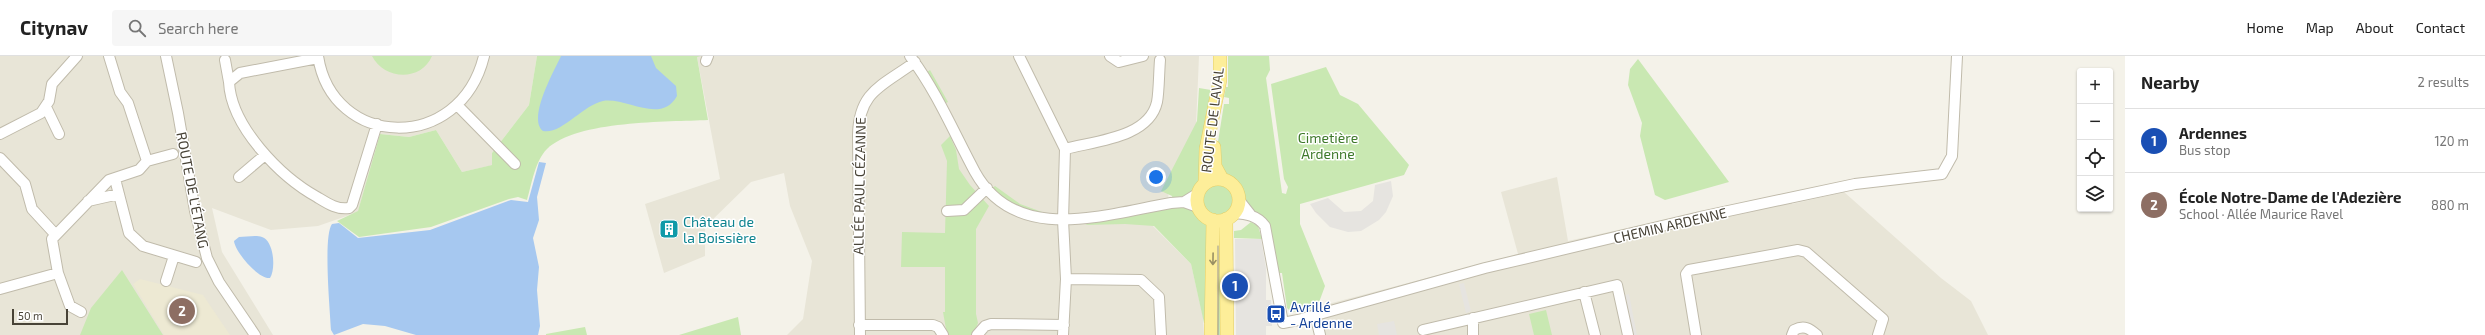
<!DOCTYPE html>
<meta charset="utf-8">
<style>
body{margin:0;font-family:"Exo 2",sans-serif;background:#f6f6f6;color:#222}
.controls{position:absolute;right:12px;top:12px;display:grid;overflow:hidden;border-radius:4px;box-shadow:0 1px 3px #0004}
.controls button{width:36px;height:36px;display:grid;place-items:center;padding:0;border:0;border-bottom:1px solid #e0e0e0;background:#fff;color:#222;font:20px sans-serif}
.scale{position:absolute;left:12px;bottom:10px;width:56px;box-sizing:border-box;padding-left:4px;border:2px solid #484337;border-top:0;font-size:11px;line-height:14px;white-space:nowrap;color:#484337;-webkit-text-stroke:3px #fff;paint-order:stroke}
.you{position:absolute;left:1156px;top:121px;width:14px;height:14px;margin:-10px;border:3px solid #fff;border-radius:50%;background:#1a73e8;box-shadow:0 0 0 6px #1a73e833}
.badge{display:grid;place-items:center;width:26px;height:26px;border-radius:50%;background:#f75a1d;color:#fff;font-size:13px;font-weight:700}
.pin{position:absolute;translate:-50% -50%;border:2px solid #fff;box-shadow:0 1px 4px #0006}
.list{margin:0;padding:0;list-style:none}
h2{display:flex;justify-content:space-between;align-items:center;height:52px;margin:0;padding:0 16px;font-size:17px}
h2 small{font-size:13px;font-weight:400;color:#767676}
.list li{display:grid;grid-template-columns:26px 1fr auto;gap:12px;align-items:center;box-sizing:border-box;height:64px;padding:0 16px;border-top:1px solid #e0e0e0}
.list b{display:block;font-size:15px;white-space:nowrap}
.list p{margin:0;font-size:13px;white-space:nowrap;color:#767676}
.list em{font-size:13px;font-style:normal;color:#767676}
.icon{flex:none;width:22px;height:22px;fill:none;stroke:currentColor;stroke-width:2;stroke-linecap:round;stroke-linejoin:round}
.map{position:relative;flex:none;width:2125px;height:279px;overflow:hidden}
header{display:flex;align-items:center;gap:24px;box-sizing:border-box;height:56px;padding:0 20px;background:#fff;border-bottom:1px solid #e0e0e0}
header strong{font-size:19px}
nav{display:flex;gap:22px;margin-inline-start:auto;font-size:14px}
.search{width:280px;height:36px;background:#f6f6f6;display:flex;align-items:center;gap:10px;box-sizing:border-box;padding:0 14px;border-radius:4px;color:#767676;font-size:15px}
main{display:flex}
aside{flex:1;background:#fff}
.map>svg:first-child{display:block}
.residential{fill:#e8e5d7}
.education{fill:#ede9d3}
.green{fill:#c9e8b2}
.parking{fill:#e6e4e0}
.water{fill:#a6c8f0}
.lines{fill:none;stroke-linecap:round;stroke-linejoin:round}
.minor-casing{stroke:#c0bbab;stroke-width:12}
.major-casing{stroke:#e3ce68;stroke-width:14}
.minor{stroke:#fff;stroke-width:10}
.major{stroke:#fdee99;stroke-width:13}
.tram{stroke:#979797;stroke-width:1}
.oneway{stroke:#999063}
.labels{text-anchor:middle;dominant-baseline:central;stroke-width:3;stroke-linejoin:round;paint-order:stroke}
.street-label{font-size:14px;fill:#484337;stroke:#fff}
.park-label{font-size:14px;fill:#3e792a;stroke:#fff}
.culture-label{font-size:14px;fill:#0d838f;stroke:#fff;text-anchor:start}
.transit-label{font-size:14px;fill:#164399;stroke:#fff;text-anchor:start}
</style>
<header>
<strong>Citynav</strong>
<div class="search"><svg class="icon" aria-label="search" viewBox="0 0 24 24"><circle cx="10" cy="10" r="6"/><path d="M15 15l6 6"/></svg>Search here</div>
<nav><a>Home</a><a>Map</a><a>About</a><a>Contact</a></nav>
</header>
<main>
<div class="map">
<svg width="2125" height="279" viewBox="0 0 2125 279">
<rect width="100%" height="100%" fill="#f4f2e9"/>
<!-- residential -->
<path class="residential" d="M0 0H537L529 49 492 97 493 109 462 116 436 74 409 81 380 78 358 156 318 170 271 174 212 152 222 196 273 279H0Z
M695 0H1199L1196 70 1170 124 1167 153 1153 170 1191 208 1203 261 1204 279H787L803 263 812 205 790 150 784 117 751 126 705 171V200L664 217 645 148 720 123 697 1Z
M1557 121 1568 185 1791 136 1792 148 1844 136 1941 222 1971 245 1988 279H1317L1313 252 1518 198 1501 136Z"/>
<!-- education -->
<path class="education" d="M140 223 203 239 230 279H164L133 228Z"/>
<!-- green -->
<path class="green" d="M372 0H432C421 26 384 24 372 0Z
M537 0H701L697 1 708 64C668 66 577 64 547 93 535 105 532 127 527 144L518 141 509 143 431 171 359 181 337 165 358 155 380 78 409 81 436 74 462 116 492 109V97L529 49Z
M1228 0H1269L1270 14 1266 22 1282 137 1286 138 1288 131 1284 123 1271 28 1326 11 1340 39 1358 48 1409 109 1404 119 1300 148V168L1325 230 1318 249C1311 253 1294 260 1287 252L1282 217H1278L1270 175 1246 149 1241 130 1224 117 1216 98 1224 48H1229V42L1224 41 1226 31H1228Z
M1638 3 1729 126 1665 144 1655 139 1640 80 1642 67 1628 29 1630 13Z
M930 14 948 46 944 48 927 16Z
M1199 32 1211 34 1201 89 1199 125 1191 137 1173 144 1172 140 1161 135 1197 65Z
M950 80 956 94 959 113 970 129 989 150 976 173V258L978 267 973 279H947L943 256H945V211H901L902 176 945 177 947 105 941 89Z
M1201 144a17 17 0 1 1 34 0a17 17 0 1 1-34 0Z
M995 130 1020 148 1053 160C1027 155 1012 151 992 132Z
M1177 150 1194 154 1208 171V267H1204L1191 208 1154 170 1125 168 1085 169 1100 163Z
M1251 166 1258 170 1262 183 1234 182V175L1241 174Z
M1216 175H1224V279H1216Z
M122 214 163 279H80L91 252Z
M1546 254 1552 279H1534L1529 258Z
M738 261 741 279H679Z
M585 271 587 279H546V278Z"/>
<!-- parking -->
<path class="parking" d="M1391 125 1393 140 1386 156 1379 164 1361 175 1348 176 1330 171 1316 157 1310 148 1328 142 1344 156 1361 155 1373 145 1375 129Z
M1235 183H1261L1266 212V244H1271L1272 270H1266V279H1236Z
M1464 227 1471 255 1466 257 1459 228Z
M1629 238 1637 279H1626L1617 241Z
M1394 265 1397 279H1379L1377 268Z"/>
<!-- water -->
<path class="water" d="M561 0H651L656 12 676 30 677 40C661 69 626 41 603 45 583 49 561 79 543 75 527 63 554 15 561 0Z
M539 106 546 107 537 141 539 164 533 182 539 211 537 234 540 270 538 279H416L385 270 363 268 334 279 331 274C330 254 323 180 332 168L339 167 358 182 430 174 511 144 528 146Z
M239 181C246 181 256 179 262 181 274 185 276 213 270 222 259 224 235 196 234 185Z"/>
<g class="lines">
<!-- minor casing -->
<g class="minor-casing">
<path id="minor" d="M109 0 120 36 128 47 147 105
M166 0 178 57 195 155 207 202 219 226 255 279
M318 0C332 93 460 98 484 0
M910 0C937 36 954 77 975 116 1016 190 1106 158 1171 147L1184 146 1198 151
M1019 0 1065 93 1063 164 1066 223 1063 279
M1110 0 1119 6 1143 0
M318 2 240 17 229 26C231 71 281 121 317 141 327 147 337 154 349 152L352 149 377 68
M225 4 229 26
M706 5 708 0
M458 50 515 108
M46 51 59 78
M0 78 41 57 49 45 52 28 77 0
M1065 93C1095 85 1149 82 1157 46 1159 36 1159 16 1160 4
M0 102 25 128 32 153 55 178
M239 121 265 99
M115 123 129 177 143 190 196 206
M1239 144 1250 158
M88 145 119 138
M1184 146 1197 138
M947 155 964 154 987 132
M1234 157C1246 158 1257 159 1265 170L1283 267 1298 264 1485 212 1700 161 1855 128 1942 118 1952 100 1957 0
M1066 223 1141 224 1159 241 1161 279
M166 225 174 200
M0 233 58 217
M1584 236 1595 279
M81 256 70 250 58 217 52 183 109 124 139 114 147 105 173 98
M1315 258 1320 279
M1473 262V279
M859 269H933L938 271 943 279
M1423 274 1617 229 1628 279
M860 279 858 79C859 35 882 30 915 6
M977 279 985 270 991 268 1064 269
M1696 279 1686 218 1689 214 1798 194 1806 196 1883 263 1878 279
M1792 279 1794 274C1804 269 1809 272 1817 279"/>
</g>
<!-- major casing -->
<g class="major-casing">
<path id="major" d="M1214 91 1215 110 1222 123
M1197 144a21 21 0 1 1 42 0a21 21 0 1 1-42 0Z
M1205 127 1206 93 1220 24V0
M1226 163 1227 279
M1211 279 1213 164"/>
</g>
<!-- minor -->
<use href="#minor" class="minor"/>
<!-- major -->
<use href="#major" class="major"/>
<!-- tram -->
<path class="tram" d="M1218 190V279"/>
</g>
<!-- one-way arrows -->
<defs><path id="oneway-shaft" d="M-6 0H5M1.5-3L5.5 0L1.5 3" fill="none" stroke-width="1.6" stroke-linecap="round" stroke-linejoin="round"/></defs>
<use class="oneway" href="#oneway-shaft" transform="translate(1213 203) rotate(91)"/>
<!-- icons -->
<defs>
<g id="building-square" transform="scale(1)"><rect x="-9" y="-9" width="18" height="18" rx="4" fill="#0f9aa8" stroke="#fff"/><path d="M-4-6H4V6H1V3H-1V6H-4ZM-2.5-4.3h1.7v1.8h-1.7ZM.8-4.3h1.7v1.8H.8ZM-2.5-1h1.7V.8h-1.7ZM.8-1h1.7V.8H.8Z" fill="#fff"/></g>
<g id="bus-square" transform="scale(1)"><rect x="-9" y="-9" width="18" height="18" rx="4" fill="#1a4fb4" stroke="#fff"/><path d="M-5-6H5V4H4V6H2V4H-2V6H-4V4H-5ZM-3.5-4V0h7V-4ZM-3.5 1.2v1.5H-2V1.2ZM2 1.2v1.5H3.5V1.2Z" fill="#fff"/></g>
</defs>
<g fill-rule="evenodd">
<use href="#building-square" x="669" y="173"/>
<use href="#bus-square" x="1276" y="258"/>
</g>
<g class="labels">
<!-- street labels -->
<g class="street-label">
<text transform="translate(1212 64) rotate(-83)">ROUTE DE LAVAL</text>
<text transform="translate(859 130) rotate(-89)">ALLÉE PAUL CÉZANNE</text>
<text transform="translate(193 134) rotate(79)">ROUTE DE L'ÉTANG</text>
<text transform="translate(1670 169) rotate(-13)">CHEMIN ARDENNE</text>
</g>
<!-- park labels -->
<g class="park-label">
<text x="1328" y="81">Cimetière<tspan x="1328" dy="16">Ardenne</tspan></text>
</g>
<!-- culture labels -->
<g class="culture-label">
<text x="683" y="165">Château de<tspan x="683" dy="16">la Boissière</tspan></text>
</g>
<!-- transit labels -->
<g class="transit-label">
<text x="1290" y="250">Avrillé<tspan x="1290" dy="16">- Ardenne</tspan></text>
</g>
</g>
</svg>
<div class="controls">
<button>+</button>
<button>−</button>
<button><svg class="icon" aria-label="locate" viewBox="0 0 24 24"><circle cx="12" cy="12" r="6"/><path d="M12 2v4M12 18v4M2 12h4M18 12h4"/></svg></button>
<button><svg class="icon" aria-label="layers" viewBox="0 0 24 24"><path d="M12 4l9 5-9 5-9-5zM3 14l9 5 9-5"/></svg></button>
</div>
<div class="scale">50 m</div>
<div class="you"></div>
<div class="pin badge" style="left:1235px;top:230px;background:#1a4fb4">1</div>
<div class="pin badge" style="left:182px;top:255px;background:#8d6e63">2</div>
</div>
<aside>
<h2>Nearby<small>2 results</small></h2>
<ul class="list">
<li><span class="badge" style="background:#1a4fb4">1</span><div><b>Ardennes</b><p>Bus stop</p></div><em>120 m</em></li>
<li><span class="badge" style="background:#8d6e63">2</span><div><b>École Notre-Dame de l'Adezière</b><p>School · Allée Maurice Ravel</p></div><em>880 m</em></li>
</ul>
</aside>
</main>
